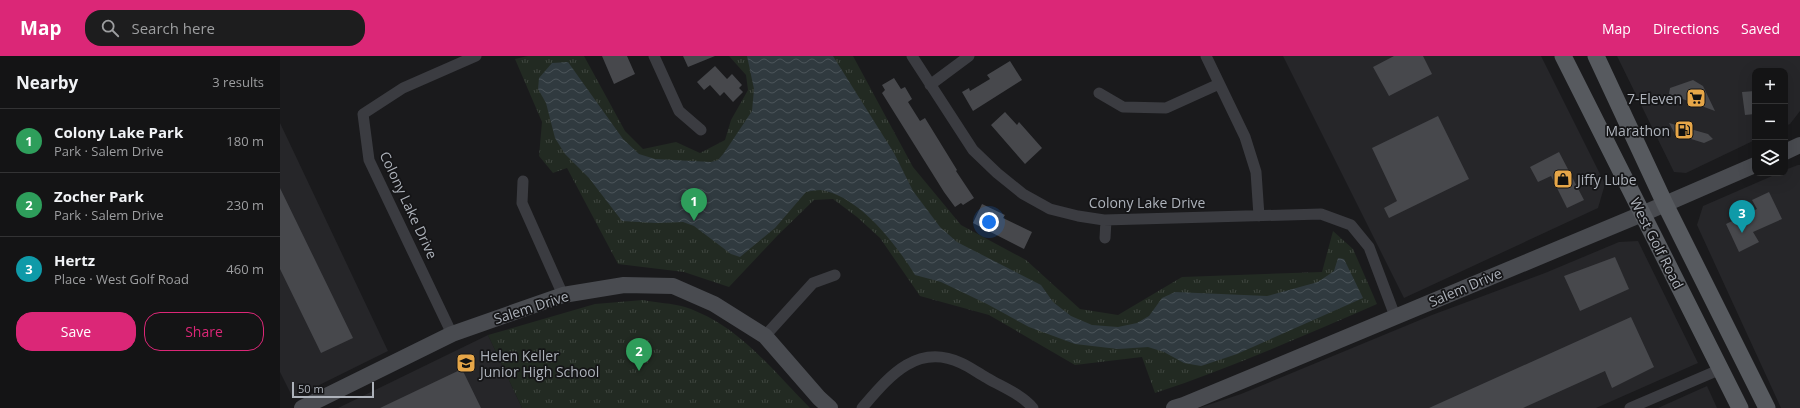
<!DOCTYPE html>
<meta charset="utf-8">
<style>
body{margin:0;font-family:"Open Sans",sans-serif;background:#1d1d1e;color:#f1f3f6}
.controls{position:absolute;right:12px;top:12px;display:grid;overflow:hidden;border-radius:8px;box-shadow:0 4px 16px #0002}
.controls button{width:36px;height:36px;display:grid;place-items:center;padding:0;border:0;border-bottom:1px solid #333334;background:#141415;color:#f1f3f6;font:20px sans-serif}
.scale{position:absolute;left:12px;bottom:10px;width:82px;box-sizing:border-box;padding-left:4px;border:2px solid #adb2ba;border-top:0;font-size:11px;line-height:14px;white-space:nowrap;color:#adb2ba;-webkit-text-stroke:3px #151517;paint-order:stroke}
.you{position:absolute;left:709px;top:166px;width:14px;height:14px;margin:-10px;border:3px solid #fff;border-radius:50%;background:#1a73e8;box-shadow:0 0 0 6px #1a73e833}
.badge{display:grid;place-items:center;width:26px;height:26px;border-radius:50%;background:#db2777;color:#fff;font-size:13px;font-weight:700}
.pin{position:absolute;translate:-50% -33px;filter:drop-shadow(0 1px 2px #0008)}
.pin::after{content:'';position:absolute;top:21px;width:14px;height:12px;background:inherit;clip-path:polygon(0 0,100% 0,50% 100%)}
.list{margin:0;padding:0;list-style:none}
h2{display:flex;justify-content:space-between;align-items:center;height:52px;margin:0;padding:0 16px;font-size:17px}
h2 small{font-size:13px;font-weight:400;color:#9d9ea0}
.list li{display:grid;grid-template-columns:26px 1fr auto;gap:12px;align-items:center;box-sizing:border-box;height:64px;padding:0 16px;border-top:1px solid #333334}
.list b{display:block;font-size:15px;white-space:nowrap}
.list p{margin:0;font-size:13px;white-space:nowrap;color:#9d9ea0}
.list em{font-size:13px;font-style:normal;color:#9d9ea0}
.actions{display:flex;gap:8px;padding:12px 16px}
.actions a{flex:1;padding:9px 0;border:1px solid #db2777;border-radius:16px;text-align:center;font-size:14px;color:#db2777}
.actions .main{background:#db2777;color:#fff}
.icon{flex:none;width:22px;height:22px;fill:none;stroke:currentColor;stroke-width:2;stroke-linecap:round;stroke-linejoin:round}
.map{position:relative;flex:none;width:1520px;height:352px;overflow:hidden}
header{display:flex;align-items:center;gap:24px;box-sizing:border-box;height:56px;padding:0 20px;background:#db2777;color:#fff}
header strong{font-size:19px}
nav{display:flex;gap:22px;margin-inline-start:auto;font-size:14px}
.search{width:280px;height:36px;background:#1d1d1e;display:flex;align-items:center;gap:10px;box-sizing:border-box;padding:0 14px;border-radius:16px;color:#9d9ea0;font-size:15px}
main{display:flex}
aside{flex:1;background:#141415}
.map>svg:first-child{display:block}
.built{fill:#262629}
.park{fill:url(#park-tufts)}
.water{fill:url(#water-waves)}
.building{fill:#47484c}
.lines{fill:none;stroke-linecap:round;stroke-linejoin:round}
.street{stroke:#3b3c41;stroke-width:11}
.secondary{stroke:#494b50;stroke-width:16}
.primary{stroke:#575a5f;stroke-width:17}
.labels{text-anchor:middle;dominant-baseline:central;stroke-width:3.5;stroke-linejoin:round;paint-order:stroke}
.poi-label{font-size:14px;fill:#adb2ba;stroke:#151517;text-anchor:end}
.street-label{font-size:14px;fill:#adb2ba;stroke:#151517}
</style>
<header>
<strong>Map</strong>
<div class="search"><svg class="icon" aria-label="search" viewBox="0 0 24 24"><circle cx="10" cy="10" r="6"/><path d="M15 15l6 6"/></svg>Search here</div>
<nav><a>Map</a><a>Directions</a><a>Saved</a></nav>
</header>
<main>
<aside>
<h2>Nearby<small>3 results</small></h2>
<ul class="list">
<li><span class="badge" style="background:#2e9e5b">1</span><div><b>Colony Lake Park</b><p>Park · Salem Drive</p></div><em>180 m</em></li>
<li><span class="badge" style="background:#2e9e5b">2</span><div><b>Zocher Park</b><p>Park · Salem Drive</p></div><em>230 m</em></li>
<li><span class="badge" style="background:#0f9aa8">3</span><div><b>Hertz</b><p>Place · West Golf Road</p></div><em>460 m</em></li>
</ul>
<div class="actions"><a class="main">Save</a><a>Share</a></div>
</aside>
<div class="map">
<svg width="1520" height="352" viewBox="0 0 1520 352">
<defs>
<pattern id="park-tufts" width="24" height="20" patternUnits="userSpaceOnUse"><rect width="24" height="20" fill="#222a22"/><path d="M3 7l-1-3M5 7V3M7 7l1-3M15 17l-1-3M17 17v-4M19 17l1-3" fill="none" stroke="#3f4640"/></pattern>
<pattern id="water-waves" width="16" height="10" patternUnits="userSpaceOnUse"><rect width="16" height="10" fill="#303a3f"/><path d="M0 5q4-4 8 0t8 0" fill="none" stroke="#4b5459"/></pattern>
</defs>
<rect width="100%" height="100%" fill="#1a1a1c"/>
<!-- built -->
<path class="built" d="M1003 0H1261L1325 128 1318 152 1124 242Z
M1337 0H1520V55L1510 68 1505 70V15H1475V84L1406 117 1394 116Z
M0 67 108 295 13 342 0 316Z
M1518 109H1520V352H1501L1417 169 1423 150 1499 117H1505V114Z
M1358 185 1418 307 1316 352H919L961 338 1152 259 1265 217 1339 186Z
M208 279 242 352H58Z
M1427 330 1437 352H1378Z"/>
<!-- park -->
<path class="park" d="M248 0H304L345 75 363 93 396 86 420 97 445 84 451 64 468 34 466 19 449 0H573L633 111 681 169 746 204 800 253 838 259 902 221 1042 216 1053 175 1073 193 1097 248C1023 280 951 312 875 337L862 301 795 309 709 259 640 240 600 182 577 161 553 143 534 144 498 179 449 231 404 216 338 208 287 112 273 117 259 100 262 66 235 3Z
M363 244C377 247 392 247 405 251 459 269 492 314 530 352H242L208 279 315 248Z"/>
<!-- water -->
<path class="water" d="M467 0H553L614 97 633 135 660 171 677 186 761 229 773 246 791 260 812 269 838 271 857 267 869 260 882 242 895 236 987 240 1038 226 1054 215 1058 202 1064 203 1083 242 957 298 921 310 904 307 884 296 868 291 838 293 795 288 749 271 707 248 661 226 635 219C616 188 579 140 541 134 536 134 531 135 526 136L495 172 460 201 451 198 414 170 403 166 376 167 342 165 309 122 285 98 275 82 266 47 258 33 259 22 272 7 288 6 343 83 359 98 375 103 431 106 438 104 444 97 472 55 474 33Z"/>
<!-- building -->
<path class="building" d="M322 0H347L355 18 334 28Z
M403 0H435L408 11Z
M1114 0H1143L1152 18 1109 40 1093 11Z
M730 5 742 24 693 55 682 36 689 32 690 35 710 23 707 19Z
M435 10 447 23 452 18 462 29 459 32 463 36 453 46 444 36 440 40 430 29 424 34 417 26Z
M614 22 621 33 625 31 632 43 628 46 640 65 645 62 677 114 676 115 694 142 683 149 681 147 675 151 664 136 602 37 605 34 602 29Z
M1413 24 1423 30 1435 55 1389 38 1390 32Z
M1475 35V58L1465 59 1462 36Z
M725 56 737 69 739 66 762 92 745 108 711 69Z
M1158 60 1189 123 1109 162 1104 152 1117 145 1092 92Z
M1389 67 1428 78 1433 83 1424 87 1395 78Z
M1279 96 1304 144 1287 152 1271 120 1258 126 1250 111Z
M0 132 73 282 41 297 0 213Z
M1489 136 1502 163 1473 176 1479 186 1459 196 1446 168 1477 153 1472 144Z
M702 148 725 159 723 162 752 176 744 193 693 167Z
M1335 201 1349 233 1300 255 1284 220Z
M1351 261 1374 311 1332 332 1325 315 1243 352H1149Z
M182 313 201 352H100Z"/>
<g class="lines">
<!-- street -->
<path class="street" d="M374 0 399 55 421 74
M632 0 693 94 717 117 743 138 770 153 798 160 824 164 1041 158 1071 169 1089 191 1115 260
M926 0 965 81 976 116 979 160
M650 29 689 0
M819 37 843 51 886 52 939 28
M243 125 242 147 283 239
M825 182 826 164
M172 278 89 104 83 58 123 32 196 0
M485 280 533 227 555 219
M582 352C608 322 636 286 681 307 690 311 698 317 707 322 722 331 741 338 753 352
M1350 352 1441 313"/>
<!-- secondary -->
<path class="secondary" d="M1505 96 1520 89
M22 352 172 278 283 239 344 229 393 230 434 248 485 280 539 342 550 352
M894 352 904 349 1362 158 1475 109"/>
<!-- primary -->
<path class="primary" d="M1283 0 1460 352
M1316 0 1385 148 1487 352"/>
</g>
<!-- icons -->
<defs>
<g id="supermarket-square" transform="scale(1)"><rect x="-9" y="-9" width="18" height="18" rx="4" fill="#e6a648" stroke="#151517"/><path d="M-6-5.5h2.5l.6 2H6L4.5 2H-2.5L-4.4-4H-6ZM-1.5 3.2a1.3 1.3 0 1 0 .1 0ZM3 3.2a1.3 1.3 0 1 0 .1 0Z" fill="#111"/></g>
<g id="fuel-square" transform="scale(1)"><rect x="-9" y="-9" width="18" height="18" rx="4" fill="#e6a648" stroke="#151517"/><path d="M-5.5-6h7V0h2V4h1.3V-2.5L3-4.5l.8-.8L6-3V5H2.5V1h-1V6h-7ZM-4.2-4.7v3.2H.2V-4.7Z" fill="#111"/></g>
<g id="shop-square" transform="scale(1)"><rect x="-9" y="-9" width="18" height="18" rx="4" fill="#e6a648" stroke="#151517"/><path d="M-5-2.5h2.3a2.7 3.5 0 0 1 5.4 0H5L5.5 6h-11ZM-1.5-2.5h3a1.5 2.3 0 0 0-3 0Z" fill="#111"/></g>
<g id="school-square" transform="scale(1)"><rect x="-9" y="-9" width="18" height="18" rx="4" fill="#e6a648" stroke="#151517"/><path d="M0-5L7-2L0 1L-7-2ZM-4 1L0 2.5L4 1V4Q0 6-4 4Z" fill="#111"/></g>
</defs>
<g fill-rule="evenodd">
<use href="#supermarket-square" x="1416" y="42"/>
<use href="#fuel-square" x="1404" y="74"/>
<use href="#shop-square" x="1283" y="123"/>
<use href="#school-square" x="186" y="307"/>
</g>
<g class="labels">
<!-- poi labels -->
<g class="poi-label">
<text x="1402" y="42">7-Eleven</text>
<text x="1390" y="74">Marathon</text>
<text x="1297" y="123" text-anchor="start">Jiffy Lube</text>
<text x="200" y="299" text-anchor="start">Helen Keller<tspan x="200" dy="16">Junior High School</tspan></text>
</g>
<!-- street labels -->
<g class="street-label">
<text x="867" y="146">Colony Lake Drive</text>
<text transform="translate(129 149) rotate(65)">Colony Lake Drive</text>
<text transform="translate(1377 187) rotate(63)">West Golf Road</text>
<text transform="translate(1185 231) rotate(-23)">Salem Drive</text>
<text transform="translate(251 251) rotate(-18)">Salem Drive</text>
</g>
</g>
</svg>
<div class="controls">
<button>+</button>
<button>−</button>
<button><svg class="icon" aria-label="layers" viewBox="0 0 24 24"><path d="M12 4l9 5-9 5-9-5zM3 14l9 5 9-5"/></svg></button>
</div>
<div class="scale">50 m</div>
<div class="you"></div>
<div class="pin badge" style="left:414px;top:165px;background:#2e9e5b">1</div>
<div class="pin badge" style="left:359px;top:315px;background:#2e9e5b">2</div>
<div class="pin badge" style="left:1462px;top:177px;background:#0f9aa8">3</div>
</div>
</main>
